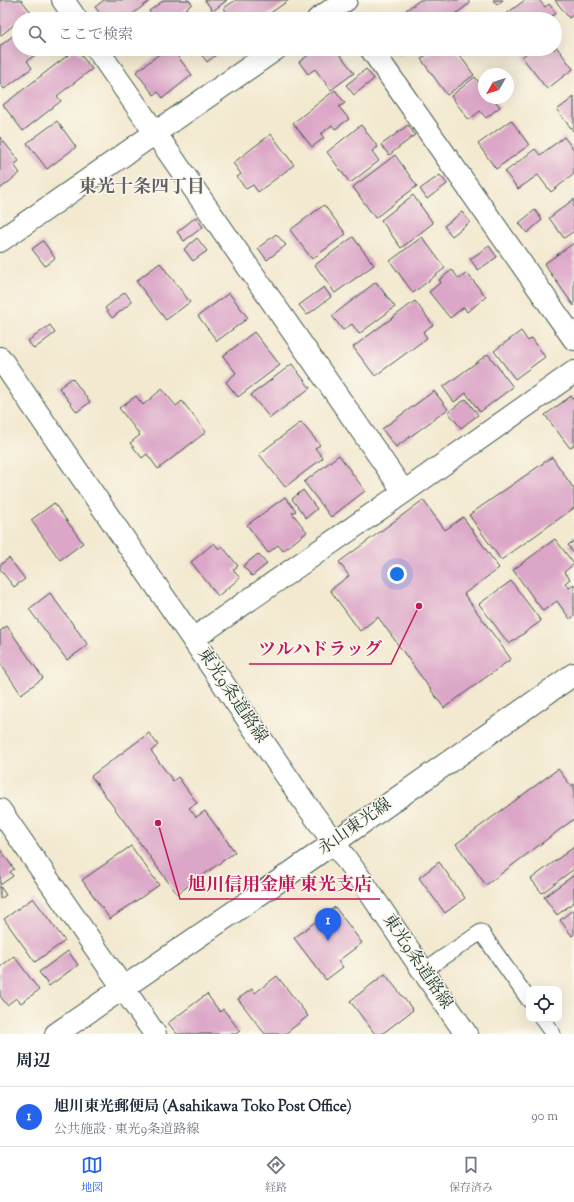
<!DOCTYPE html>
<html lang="ja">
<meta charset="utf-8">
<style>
body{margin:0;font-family:"Sorts Mill Goudy","Noto Serif JP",serif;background:#f6f6f7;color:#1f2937}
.controls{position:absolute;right:12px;bottom:12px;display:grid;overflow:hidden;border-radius:8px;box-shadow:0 4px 16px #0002}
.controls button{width:36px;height:36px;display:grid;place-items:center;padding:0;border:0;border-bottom:1px solid #e0e1e3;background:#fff;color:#1f2937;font:20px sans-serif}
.compass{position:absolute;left:478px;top:68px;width:36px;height:36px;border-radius:50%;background:#fff;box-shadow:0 4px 16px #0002;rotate:231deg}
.you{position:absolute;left:397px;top:574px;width:14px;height:14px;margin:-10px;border:3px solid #fff;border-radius:50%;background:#1a73e8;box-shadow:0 0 0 6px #1a73e833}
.badge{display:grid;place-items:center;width:26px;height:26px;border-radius:50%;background:#2563eb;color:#fff;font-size:13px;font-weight:700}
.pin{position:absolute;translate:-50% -33px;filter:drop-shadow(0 1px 2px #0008)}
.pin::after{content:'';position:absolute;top:21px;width:14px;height:12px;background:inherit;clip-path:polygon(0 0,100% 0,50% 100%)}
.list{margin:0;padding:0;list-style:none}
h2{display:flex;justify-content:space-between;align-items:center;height:52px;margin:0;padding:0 16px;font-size:17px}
h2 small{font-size:13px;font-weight:400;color:#747a83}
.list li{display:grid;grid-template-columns:26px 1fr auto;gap:12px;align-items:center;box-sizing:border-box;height:60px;padding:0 16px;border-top:1px solid #e0e1e3}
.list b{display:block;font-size:15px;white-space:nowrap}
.list p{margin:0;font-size:13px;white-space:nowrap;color:#747a83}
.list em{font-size:13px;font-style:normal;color:#747a83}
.icon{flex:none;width:22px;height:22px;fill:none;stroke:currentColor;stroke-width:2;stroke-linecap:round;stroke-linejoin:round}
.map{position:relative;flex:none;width:574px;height:1034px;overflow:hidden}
.search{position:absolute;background:#fff;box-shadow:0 4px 16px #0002;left:12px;right:12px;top:12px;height:44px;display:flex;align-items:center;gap:10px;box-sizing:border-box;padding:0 14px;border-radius:22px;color:#747a83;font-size:15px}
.sheet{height:112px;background:#fff}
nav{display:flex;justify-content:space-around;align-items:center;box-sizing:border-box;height:56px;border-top:1px solid #e0e1e3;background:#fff;font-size:11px;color:#747a83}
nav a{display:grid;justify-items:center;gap:2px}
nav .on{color:#2563eb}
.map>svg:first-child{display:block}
.building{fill:#dba6c7}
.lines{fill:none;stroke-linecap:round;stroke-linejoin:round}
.lane-casing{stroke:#3f574b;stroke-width:17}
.street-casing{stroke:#3f574b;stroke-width:24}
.secondary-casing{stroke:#3f574b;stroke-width:24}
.lane{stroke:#fff;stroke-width:15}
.street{stroke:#fff;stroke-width:22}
.secondary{stroke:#fff;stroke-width:22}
.labels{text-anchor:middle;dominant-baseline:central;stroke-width:3;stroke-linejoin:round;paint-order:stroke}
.street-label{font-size:17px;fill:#1f3d34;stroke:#fbf7ec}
.neighbourhood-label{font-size:18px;font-weight:bold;fill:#616267;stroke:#fbf7ec}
.leader{fill:none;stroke:#c2185b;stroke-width:1.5}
.callout-dot{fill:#c2185b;stroke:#fbf7ec;stroke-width:1.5}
.callout-label{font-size:18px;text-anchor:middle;font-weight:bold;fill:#c2185b;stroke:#fbf7ec;stroke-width:3;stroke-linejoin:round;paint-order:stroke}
</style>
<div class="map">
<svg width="574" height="1034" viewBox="0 0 574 1034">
<rect width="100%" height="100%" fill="#fbf7ec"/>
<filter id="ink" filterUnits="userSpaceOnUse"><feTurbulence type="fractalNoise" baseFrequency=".025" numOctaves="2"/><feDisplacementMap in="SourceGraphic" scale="8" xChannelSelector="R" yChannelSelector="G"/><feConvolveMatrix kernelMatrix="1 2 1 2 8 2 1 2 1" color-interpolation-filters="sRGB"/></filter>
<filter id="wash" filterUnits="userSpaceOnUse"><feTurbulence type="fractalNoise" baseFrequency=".012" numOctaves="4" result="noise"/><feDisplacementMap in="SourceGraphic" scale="16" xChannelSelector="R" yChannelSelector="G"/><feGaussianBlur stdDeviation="0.9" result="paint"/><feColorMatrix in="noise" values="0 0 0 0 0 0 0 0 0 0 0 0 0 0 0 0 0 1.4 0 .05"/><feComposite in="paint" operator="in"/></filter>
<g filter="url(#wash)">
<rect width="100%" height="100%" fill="#f3e9d0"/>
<g id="blocks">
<!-- building -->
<path class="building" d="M0 0H21L31 12 22 19H19V21L0 36Z
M104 0H151L126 19H104L95 7Z
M164 0H189L192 4 183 11 189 19H152L154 18 149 11Z
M205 0H227L213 11Z
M236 0H289L262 19H231L224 8Z
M420 0H467L470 3 449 19H394Z
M493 0H503L497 5Z
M525 0H539L545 7 549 4 556 13 548 19H503L502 17Z
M555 0H574V14L569 18Z
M217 13 221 19H209Z
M19 31V49H33L36 54 27 61 32 68 4 89 0 84V46Z
M555 45 573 69 547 89 522 57 532 49H555Z
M76 49 92 69 57 96 61 101 23 131 3 105Z
M166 49H172L192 75 163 98 158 92 154 95 136 72Z
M197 49H224L207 62Z
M317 49H329L331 52 336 49 354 73 331 90 315 69 308 74 299 62Z
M394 49H408L399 56Z
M435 49H455L474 75 447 95 421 59Z
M366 69 374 79 354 95 346 85Z
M475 77 484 89V98H493L500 107 486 118 480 111 469 120 451 96Z
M335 90 345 103 339 107 349 119 335 129 332 125 321 134 324 138 312 147 293 123Z
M574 97V132L557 110Z
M511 120 529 145 496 169 478 144Z
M57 121 76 147 47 169 27 143Z
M361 125 378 147 372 151 379 161 350 183 327 152Z
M408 125 415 135 389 155 381 145Z
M271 134 294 165 258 192 253 185 246 189 237 177 241 174 233 163Z
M0 137 19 161 14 165 20 173 0 189Z
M564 137 574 150V174L551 192 538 175 518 189 505 172 535 149 540 155Z
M395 155 417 186 375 218 353 187Z
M440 175 447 184 427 199 420 189Z
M413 195 433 223 401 248 381 220Z
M574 199V231L564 238 549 218Z
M324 205 346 234 312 259 290 230Z
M535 210 542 220 527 233 519 223Z
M462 212 470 222 452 236 444 226Z
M196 217 203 227 184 241 177 232Z
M276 234 286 245 267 260 258 248Z
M353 237 374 265 335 293 315 265Z
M422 237 445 268 413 293 390 261Z
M197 238 207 251 193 261 184 249Z
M43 241 55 258 45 266 32 249Z
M574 243V306L544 264Z
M489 246 497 257 478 270 470 259Z
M160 263 190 302 166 320 136 281Z
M452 270 459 279 467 273 486 297 467 312 464 307 450 318 429 292 441 282 439 280Z
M376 282 395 307 359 334 352 324 343 330 332 316Z
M324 287 331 297 307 315 299 305Z
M125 292 132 302 112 318 105 308Z
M229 293 248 318 217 341 198 316Z
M415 301 433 325 423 332 427 338 375 376 353 347Z
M50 325 55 333 34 349 28 341Z
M521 331 528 341 532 338 545 357 515 379 494 351Z
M254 332 280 365 238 397 226 382 236 373 223 356Z
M488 354 513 387 480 412 466 393 454 402 443 387Z
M292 364 310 388 270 418 251 395Z
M72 378 90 402 77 412 59 388Z
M162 389 176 406 182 401 206 432 158 469 147 454 142 458 130 443 140 435 119 408 136 396 143 405Z
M434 391 448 409 396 447 382 429Z
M571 396 574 401V445L570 448 545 415Z
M466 399 478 415 461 428 448 412Z
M301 422 320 445 315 448 323 458 285 487 259 454Z
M339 455 365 491 331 517 304 482Z
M552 457 574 489V508L501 560 469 515Z
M303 490 317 509 306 518 292 499Z
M285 497 296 511 292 513 307 532 283 551 278 545 268 553 247 525Z
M423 500 445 530 463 517 499 568 464 594 511 659 444 708 378 617 360 631 330 590 349 576 339 562Z
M54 503 83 543 60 560 31 520Z
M555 539 574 564 564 572 570 579 565 583 569 588 574 584V616L570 619 557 601 543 611 513 570Z
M574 541V554L568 545Z
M214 543 219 549 222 546 238 566 233 570 240 578 218 596 191 562Z
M258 554 267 564 252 576 243 566Z
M9 558 25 579 14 587 0 569V565Z
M511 581 541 621 509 644 479 604Z
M50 593 88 645 67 660 29 609Z
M7 626 43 678 21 694 0 663V631Z
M149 733 158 745 151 751 173 781 178 777 197 803 189 808 196 817 205 811 235 852 177 894 91 776Z
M558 769 571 786 574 784V819L486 885 456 844Z
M131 846 159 885 110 919 82 880Z
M574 847V869L542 893 531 879Z
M0 849 14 869 10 872 13 876 0 885Z
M439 862 465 898 445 913 419 878Z
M574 875V902L557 915 544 897Z
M0 886 6 895 0 899Z
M33 898 65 941 35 962 4 919Z
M335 907 362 943 338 961 343 967 326 980 294 938Z
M574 909V934L572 936 560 920Z
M68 951 78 965 49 986 39 972Z
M14 956 39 990 21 1003 16 998 7 1005 0 996V967Z
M385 974 413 1010 382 1034H375L350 1001Z
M277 976 308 1016 285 1034H265L238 999 252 989 255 993Z
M207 994 220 1012 223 1009 240 1031 236 1034H177L168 1023Z"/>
</g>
</g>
<g filter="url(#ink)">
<use href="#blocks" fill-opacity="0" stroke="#3f574b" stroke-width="1"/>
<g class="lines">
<!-- lane casing -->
<g class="lane-casing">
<path id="lane" d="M423 971 481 932 529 1000
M542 1019 553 1034"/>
</g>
<!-- street casing -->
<g class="street-casing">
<path id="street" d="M63 0 76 19
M318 19 346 0
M97 49 404 492
M371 49 574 339
M0 241 276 49
M193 639 404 492 574 372
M0 810 155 1034"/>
</g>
<!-- secondary casing -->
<g class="secondary-casing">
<path id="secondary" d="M0 358 305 803 362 881 466 1034
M56 1034 292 872 574 674"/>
</g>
<!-- lane -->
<use href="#lane" class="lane"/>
<!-- street -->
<use href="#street" class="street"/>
<!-- secondary -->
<use href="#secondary" class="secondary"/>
</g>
</g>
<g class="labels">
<!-- street labels -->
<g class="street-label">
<text transform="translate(232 696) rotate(56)">東光9条道路線</text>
<text transform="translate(355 827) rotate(-35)">永山東光線</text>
<text transform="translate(417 962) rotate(56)">東光9条道路線</text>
</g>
<!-- neighbourhood labels -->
<g class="neighbourhood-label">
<text x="142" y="188">東光十条四丁目</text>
</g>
</g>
<!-- callouts -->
<path class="leader" d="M419 606L391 664H249M158 823L180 899H380"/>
<g class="callout-dot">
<circle cx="419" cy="606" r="4"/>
<circle cx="158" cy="823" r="4"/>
</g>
<g class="callout-label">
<text x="320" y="655">ツルハドラッグ</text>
<text x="280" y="890">旭川信用金庫 東光支店</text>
</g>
</svg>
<div class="controls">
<button><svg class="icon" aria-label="locate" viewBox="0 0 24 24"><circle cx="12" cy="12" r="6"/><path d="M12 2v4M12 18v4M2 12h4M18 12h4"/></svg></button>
</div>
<svg class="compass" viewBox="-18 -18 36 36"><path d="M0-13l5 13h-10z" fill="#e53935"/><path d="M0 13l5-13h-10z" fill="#747a83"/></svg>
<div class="you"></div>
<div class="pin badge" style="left:328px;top:941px">1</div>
<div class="search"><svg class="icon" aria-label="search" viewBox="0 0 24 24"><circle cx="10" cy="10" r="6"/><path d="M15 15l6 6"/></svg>ここで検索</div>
</div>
<section class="sheet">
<h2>周辺<small></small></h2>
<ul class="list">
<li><span class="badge">1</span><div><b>旭川東光郵便局 (Asahikawa Toko Post Office)</b><p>公共施設 · 東光9条道路線</p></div><em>90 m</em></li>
</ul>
</section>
<nav>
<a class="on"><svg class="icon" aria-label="map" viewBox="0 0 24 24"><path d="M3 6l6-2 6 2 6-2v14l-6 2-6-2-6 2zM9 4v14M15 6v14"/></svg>地図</a>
<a><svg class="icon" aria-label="directions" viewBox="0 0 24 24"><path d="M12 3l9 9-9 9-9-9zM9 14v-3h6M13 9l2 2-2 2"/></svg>経路</a>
<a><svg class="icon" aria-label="saved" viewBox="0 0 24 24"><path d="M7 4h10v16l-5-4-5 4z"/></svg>保存済み</a>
</nav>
